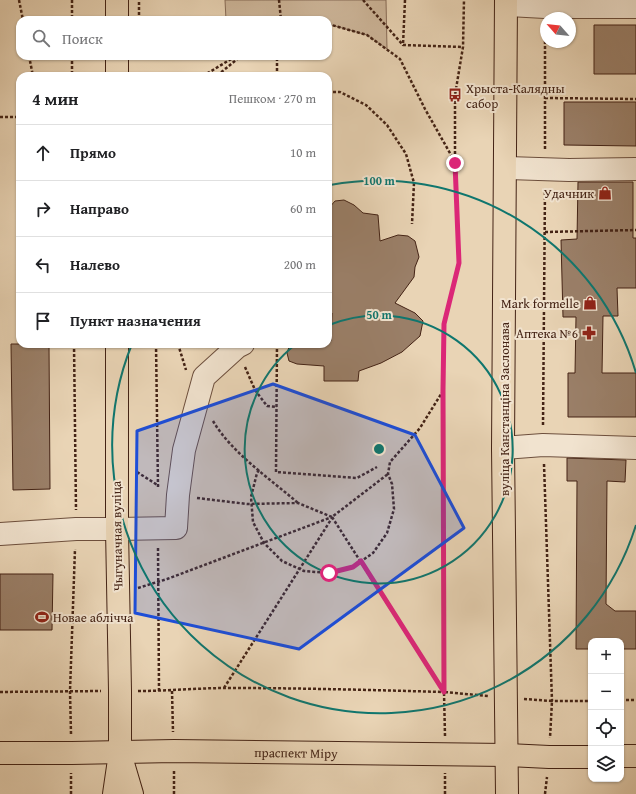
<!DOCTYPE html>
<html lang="ru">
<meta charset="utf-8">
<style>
body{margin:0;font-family:"Gentium Book Plus",serif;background:#f6f6f6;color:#202124}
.controls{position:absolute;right:12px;bottom:12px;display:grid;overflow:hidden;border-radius:8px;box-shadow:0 1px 3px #0004}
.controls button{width:36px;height:36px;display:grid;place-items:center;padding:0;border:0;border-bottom:1px solid #e0e0e0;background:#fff;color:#202124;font:20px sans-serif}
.compass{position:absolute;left:540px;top:12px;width:36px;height:36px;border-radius:50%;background:#fff;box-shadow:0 1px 3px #0004;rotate:297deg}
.stop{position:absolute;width:12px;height:12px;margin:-9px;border:3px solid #db2777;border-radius:50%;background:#fff}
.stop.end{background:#db2777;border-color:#fff;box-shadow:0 1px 4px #0008}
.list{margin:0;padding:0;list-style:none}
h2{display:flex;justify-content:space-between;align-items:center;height:52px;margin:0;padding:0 16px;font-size:17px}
h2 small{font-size:13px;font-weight:400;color:#757577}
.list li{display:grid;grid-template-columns:26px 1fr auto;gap:12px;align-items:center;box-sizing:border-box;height:56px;padding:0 16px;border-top:1px solid #e0e0e0}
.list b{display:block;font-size:15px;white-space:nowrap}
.list em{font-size:13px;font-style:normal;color:#757577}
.icon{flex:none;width:22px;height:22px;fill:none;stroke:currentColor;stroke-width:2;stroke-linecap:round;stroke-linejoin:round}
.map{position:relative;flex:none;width:636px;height:794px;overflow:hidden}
.search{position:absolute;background:#fff;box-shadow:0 1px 3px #0004;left:16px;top:16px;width:316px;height:44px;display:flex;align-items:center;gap:10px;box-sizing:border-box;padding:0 14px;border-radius:12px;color:#757577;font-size:15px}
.panel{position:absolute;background:#fff;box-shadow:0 1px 3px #0004;left:16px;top:72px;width:316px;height:276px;border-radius:12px}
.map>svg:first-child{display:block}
.green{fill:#cdb69a;stroke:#886c58}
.building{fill:#9a7f68;stroke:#442315}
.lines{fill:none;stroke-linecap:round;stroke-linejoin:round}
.minor-casing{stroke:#6d4f3d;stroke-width:24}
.major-casing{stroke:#442315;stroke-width:24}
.path{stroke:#442315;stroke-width:2.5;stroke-dasharray:3 2;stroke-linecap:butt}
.minor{stroke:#f1e3cf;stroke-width:22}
.major{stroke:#e9d4b5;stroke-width:22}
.route{stroke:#db2777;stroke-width:5}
.marked{fill:#1d4ed8;fill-opacity:0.2;stroke:#1d4ed8;stroke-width:3;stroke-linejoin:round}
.ring{fill:none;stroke:#0f766e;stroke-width:2}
.labels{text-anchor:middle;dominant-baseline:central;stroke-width:4;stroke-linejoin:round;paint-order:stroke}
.poi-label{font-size:13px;fill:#442315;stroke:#f1e3cf;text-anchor:end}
.street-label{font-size:13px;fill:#442315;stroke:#f1e3cf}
.centre{fill:#0f766e;stroke:#f1e3cf;stroke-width:2}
.ring-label{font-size:12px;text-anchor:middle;font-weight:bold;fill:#0f766e;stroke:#f1e3cf;stroke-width:4;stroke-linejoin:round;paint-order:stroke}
</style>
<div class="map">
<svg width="636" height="794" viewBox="0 0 636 794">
<rect width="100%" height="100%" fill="#e9d4b5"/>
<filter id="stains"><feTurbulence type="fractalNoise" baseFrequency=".005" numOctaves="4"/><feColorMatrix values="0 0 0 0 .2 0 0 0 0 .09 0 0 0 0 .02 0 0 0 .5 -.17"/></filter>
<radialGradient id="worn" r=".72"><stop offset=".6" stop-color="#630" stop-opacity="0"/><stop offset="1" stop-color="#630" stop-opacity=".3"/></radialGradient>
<!-- green -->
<path class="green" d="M225 0H386L387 49 367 35 328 24V20H226Z"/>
<!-- building -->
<path class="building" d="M594 25H636V74H594Z
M564 102H636V146L564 145Z
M578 182H633V238H636V288H617L618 316H603L602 373H636V417H568V373H575L576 317H563L561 240 577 239Z
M344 200 354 205 363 213 378 215 380 241 398 235 408 236 415 241 419 257 415 267 414 277 395 303 415 313 423 321 420 336 402 352 381 363 359 371 358 381H324V366L297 364 289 361 287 353 290 344H328V341H331L332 313H328V209L335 201Z
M11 344H49L50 489 13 490Z
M567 458 626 460 625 482 607 481 606 604 615 611H636V649H621V641H591V649H576L577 481H567Z
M0 574H53L52 630H0Z"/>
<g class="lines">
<!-- minor casing -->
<g class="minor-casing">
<path id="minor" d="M506 5 545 7H636
M505 168 569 170 636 169
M503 448 543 445 636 448
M0 534 76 529H117L176 528 178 495 184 450 204 377 237 347 243 344"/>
</g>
<!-- major casing -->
<g class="major-casing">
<g id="major">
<path d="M117 0V20"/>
<path d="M506 0 503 448 507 794"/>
<path d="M117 56V76"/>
<path id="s1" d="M0 753H72L174 751 507 755 549 757H591"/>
<path d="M621 756H636"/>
<path d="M122 760 132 794"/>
<path d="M114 794 120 753V691L117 529V344"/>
</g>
</g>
<!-- path -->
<path class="path" d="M19 0 23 20
M72 0V20
M279 0 281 20
M363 0 403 45
M405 0 403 45 463 47
M139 20V0
M328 24 367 35 400 59 425 109 455 162
M29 56 33 76
M72 56V76
M203 76 236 56
M218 76 219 74 241 56
M277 76V56
M328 92H340L366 105 387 125 406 154 414 183 412 224
M545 98 636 99
M0 117H20
M545 149V26
M545 232 636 230
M74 344 76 510
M156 344 158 487
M178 344 186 370
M277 344 276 472 357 478 377 467
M245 367 255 390 267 406 277 407
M213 421C232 453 269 478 298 503
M543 425 545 188
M544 464 552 701H591
M259 470 257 473 251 497 253 522 264 543 282 561 304 571 329 573 353 567 373 553 387 533 394 509 392 484 388 474 390 462 420 428 443 391
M137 472 159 486
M197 498 247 504 298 503 332 517 388 474
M332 517 444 692
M158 548 159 691
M138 588 167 579 332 517
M224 688 332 518
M138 691C168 691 198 688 227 688 300 688 372 690 444 692
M172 691 173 732
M0 692 101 691
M444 692 443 391 444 324 459 263 455 163V95L463 47 464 0
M524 699 552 701 550 738
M621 700H636
M71 734 70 691 75 549
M445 736 444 692 488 696
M71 794V773
M174 794V771
M445 794V773
M545 794 547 777"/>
<!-- minor -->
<use href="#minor" class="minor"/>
<!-- major -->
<use href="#major" class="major"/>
</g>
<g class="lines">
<!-- route -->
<path class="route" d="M329 573 353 567 361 561 444 692 443 390 444 324 459 263 455 163"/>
</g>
<!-- marked area -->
<path class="marked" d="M273 384 415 435 464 528 299 649 135 613 137 431Z"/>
<!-- distance rings -->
<g class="ring">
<path d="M329 325A134 134 0 1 1 296 344"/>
<path d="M636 525A268 268 0 1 1 132 344M330 185A268 268 0 0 1 636 373"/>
</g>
<!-- icons -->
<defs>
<g id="bus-bare" transform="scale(1.08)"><path d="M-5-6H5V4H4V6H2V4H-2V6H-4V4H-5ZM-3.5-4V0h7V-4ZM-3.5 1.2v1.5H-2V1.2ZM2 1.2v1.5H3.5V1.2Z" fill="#8f2418" stroke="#f1e3cf" stroke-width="2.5" paint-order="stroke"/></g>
<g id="shop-bare" transform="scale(1.08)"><path d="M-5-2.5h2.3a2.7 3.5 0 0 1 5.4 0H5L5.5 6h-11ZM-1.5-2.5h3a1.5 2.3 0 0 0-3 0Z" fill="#8f2418" stroke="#f1e3cf" stroke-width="2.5" paint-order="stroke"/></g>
<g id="pharmacy-bare" transform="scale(1.08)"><path d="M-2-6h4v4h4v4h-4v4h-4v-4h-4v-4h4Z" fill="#8f2418" stroke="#f1e3cf" stroke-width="2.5" paint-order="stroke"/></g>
<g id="stadium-bare" transform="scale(1.08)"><path d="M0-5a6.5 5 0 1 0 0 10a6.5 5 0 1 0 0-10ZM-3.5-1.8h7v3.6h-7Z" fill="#8f2418" stroke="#f1e3cf" stroke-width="2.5" paint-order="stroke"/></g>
</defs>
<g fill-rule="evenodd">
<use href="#bus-bare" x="455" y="95"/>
<use href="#shop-bare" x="605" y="193"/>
<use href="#shop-bare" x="590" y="303"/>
<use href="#pharmacy-bare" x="589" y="333"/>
<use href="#stadium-bare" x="42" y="617"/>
</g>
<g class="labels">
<!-- poi labels -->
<g class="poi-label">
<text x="466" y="88" text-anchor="start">Хрыста-Калядны<tspan x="466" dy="15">сабор</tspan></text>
<text x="594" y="193">Удачник</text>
<text x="579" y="303">Mark formelle</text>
<text x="578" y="333">Аптека №6</text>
<text x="53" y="617" text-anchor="start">Новае аблічча</text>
</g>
<!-- street labels -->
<g class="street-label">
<text transform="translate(504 409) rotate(-90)">вуліца Канстанціна Заслонава</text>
<text transform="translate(117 536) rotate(-91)">Чыгуначная вуліца</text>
<text stroke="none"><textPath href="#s1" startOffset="296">праспект Міру</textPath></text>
</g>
</g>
<circle cx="379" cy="449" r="6" class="centre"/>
<g class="ring-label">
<text x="379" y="185">100 m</text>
<text x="379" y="319">50 m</text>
</g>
<rect width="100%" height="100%" filter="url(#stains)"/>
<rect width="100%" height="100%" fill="url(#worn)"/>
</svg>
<div class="controls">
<button>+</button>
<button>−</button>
<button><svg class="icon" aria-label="locate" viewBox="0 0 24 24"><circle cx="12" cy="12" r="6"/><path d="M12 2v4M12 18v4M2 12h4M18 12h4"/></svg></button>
<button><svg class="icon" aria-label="layers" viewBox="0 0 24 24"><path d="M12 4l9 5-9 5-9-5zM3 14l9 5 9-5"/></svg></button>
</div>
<svg class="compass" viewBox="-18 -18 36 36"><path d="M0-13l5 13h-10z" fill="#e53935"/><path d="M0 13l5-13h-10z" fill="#757577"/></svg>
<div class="stop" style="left:329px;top:573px"></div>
<div class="stop end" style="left:455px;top:163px"></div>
<div class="search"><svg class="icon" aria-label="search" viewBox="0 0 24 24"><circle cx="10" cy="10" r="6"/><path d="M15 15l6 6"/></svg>Поиск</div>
<section class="panel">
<h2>4 мин<small>Пешком · 270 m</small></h2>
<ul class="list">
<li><svg class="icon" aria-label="ahead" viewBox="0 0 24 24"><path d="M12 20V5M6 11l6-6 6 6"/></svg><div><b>Прямо</b></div><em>10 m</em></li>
<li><svg class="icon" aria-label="right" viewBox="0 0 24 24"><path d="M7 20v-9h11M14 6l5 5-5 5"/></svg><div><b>Направо</b></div><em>60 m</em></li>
<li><svg class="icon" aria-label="left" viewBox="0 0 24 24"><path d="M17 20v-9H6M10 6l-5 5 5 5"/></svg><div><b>Налево</b></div><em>200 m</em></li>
<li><svg class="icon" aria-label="arrive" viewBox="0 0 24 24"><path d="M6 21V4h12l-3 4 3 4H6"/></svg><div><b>Пункт назначения</b></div></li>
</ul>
</section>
</div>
